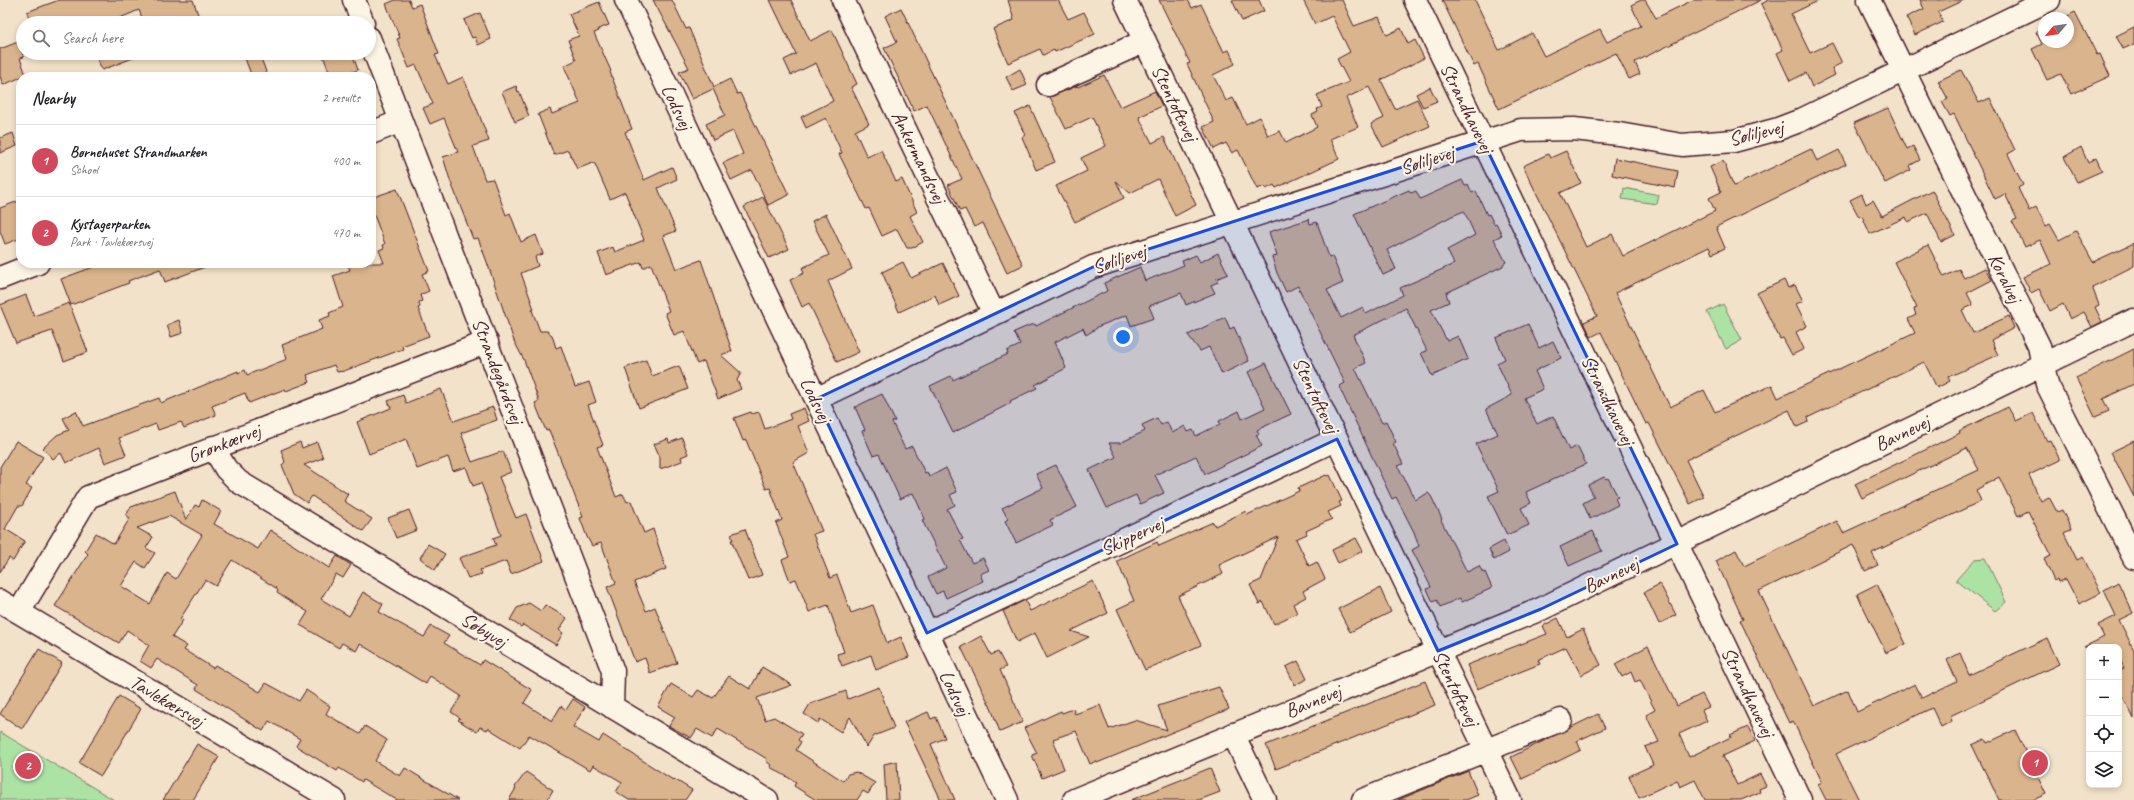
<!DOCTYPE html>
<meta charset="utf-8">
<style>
body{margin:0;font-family:Caveat,sans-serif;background:#f2f2f2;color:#202124}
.controls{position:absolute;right:12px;bottom:12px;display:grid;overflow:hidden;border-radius:8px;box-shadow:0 2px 6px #0003}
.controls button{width:36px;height:36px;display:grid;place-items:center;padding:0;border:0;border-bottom:1px solid #e0e0e0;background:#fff;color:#202124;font:20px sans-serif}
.compass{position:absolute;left:2038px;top:12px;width:36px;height:36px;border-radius:50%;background:#fff;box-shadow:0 2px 6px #0003;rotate:241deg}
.you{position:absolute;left:1123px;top:337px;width:14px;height:14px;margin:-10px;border:3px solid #fff;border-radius:50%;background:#1a73e8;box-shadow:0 0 0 6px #1a73e833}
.badge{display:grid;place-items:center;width:26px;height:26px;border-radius:50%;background:#d1495b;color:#fff;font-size:13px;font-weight:700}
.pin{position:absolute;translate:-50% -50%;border:2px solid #fff;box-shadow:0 1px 4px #0006}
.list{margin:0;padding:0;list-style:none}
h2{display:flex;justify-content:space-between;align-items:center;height:52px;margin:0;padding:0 16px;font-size:17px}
h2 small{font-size:13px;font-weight:400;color:#757577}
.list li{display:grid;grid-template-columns:26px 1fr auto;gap:12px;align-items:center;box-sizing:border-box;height:72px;padding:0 16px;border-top:1px solid #e0e0e0}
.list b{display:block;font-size:15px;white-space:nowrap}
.list p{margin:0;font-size:13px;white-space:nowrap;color:#757577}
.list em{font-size:13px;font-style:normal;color:#757577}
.icon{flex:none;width:22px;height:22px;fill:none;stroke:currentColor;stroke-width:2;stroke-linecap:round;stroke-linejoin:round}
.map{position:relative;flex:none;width:2134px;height:800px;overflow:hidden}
.search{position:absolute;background:#fff;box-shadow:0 2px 6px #0003;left:16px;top:16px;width:360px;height:44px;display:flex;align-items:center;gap:10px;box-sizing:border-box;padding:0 14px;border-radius:22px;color:#757577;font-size:15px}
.panel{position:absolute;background:#fff;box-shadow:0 2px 6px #0003;left:16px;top:72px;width:360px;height:196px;border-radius:16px}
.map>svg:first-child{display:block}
.green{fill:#ade2a5;stroke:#7c8068}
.building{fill:#dab48c;stroke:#4a1f2b;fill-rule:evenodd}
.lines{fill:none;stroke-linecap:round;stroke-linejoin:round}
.minor-casing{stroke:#4a1f2b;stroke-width:25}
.minor{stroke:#fcf5e5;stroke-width:22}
.marked{fill:#1d4ed8;fill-opacity:0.2;stroke:#1d4ed8;stroke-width:3;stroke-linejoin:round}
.labels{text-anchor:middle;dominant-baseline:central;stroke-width:4;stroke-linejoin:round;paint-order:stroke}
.street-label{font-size:20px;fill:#4a1f2b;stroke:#fcf5e5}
</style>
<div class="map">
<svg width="2134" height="800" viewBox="0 0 2134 800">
<rect width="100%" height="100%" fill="#f2e2ca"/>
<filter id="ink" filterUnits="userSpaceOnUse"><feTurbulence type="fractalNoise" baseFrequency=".025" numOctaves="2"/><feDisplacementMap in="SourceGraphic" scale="8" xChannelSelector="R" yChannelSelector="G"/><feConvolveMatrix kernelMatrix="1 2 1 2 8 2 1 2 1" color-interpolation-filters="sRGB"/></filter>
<g filter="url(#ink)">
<!-- green -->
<path class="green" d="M1624 188 1659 195 1657 204 1622 199Z
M1723 304 1742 340 1726 349 1707 312Z
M1985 558 2006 602 1995 611 1956 580 1975 559Z
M0 732 114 800H0Z"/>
<!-- building -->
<path class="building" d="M59 0H193L201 23H144L139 10 108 23H31L27 12Z
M395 0H409L412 7 420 4 439 54 435 55 448 84 463 77 476 106 489 141 473 146 485 180 493 179 506 215 510 213 521 242 536 235 543 254 535 257 538 266 521 273 534 309 532 310 540 331H547L552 335 556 348 561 346 575 387 589 382 596 402 588 405 603 445 597 447 616 497 623 494 627 502 631 501 644 533 653 529 666 569 634 582 646 611 655 607 677 663 650 673 645 658 635 662 607 587 616 583 601 543 592 546 587 537 580 518 583 517 549 430 546 431 535 403 539 401 524 360 514 341 487 262 478 238 473 239 450 180 443 157 458 152 444 118 430 124 423 108 433 104 416 65 409 68 397 39 400 38 386 4Z
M653 0H672L686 29 689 28 714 87 730 79 737 94 740 93 789 195 768 205 752 170 731 180 723 163 743 154 733 131 713 140 706 124 725 115 713 89 692 99 679 72 689 68Z
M770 0H791L810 41 832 30 857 84 851 87 869 124 855 131 867 157 881 150 896 182 902 179 917 212 910 216 923 242 912 248H907L897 229 882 236 869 208 866 209 839 154 842 153 826 118 806 128 801 117 833 101 816 63 791 75 784 60 796 54Z
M1008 0H1058L1068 19 1084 12 1095 34 1055 52 1054 50 1043 55 1040 49 1008 63 993 29 1014 20Z
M1159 0H1188L1192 8 1201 4 1224 52 1229 50 1235 64 1213 75 1226 101 1233 98 1246 124 1260 117 1268 136 1280 131 1286 143 1317 127 1312 115 1318 112 1317 109 1322 107 1317 95 1349 82 1337 59 1350 52 1332 16 1315 24 1303 0H1342L1354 26 1379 17 1387 35 1401 28 1408 44 1415 40 1424 58 1381 80 1395 109 1417 99 1430 126 1383 147 1371 124 1384 118 1369 87 1346 98 1358 127 1330 139 1339 159 1276 188 1274 185 1266 189 1265 186 1257 189 1238 150 1232 153 1226 143 1214 149 1203 127 1214 122 1187 64 1190 63Z
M1232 0H1259L1264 11 1242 21Z
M1442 0H1475L1499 50 1532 33 1544 56 1600 29 1607 42 1641 26 1631 5 1641 0H1645L1656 18 1693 0H1761L1635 62 1640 74 1629 79 1616 53 1499 109 1478 64 1474 66Z
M1769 0H1820L1791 14 1810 53 1832 43 1842 63 1832 68 1835 75 1812 87 1806 73 1790 81 1777 53 1783 50 1761 4Z
M1920 0H1964L1938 12 1943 22 1915 35 1906 17 1924 9Z
M599 2 609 25 598 29 599 31 594 33 611 71 610 72 632 129 625 132 644 180 672 167 677 179 658 188 676 231 663 236 676 269 701 260 732 351 721 355 741 373 737 380 741 389 718 399 704 361 697 364 684 331 674 335 665 313 669 311 651 264 643 268 641 262 606 275 598 253 613 247 615 252 644 240 625 192 610 199 595 164 593 163 577 169 568 150 554 155 538 114 550 109 552 114 580 103 564 66 576 60 568 40 579 36 569 14Z
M901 8 1023 265 1007 273 983 223 974 227 965 209 960 211 948 185 962 179 927 105 914 111 884 48 897 42 885 16Z
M2075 12 2097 55 2100 54 2110 76 2071 94 2061 74 2047 80 2032 49 2042 44 2036 32 2044 28V42H2068V18H2064Z
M480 13 491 39 478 45 475 37 472 38 464 20Z
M2134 27V44L2123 49 2116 36Z
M18 42 24 57 20 58 26 75 3 85 0 76V49Z
M95 53H143V54L102 70Z
M243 53H259L268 77H252Z
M322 53H352L358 70 339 77H331Z
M1020 69 1027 85 1013 91 1006 77Z
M1961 70 1979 103 1990 98 2015 150 2008 154 2023 185 2018 188 2029 211 2036 207 2046 226 2050 224 2059 240 2076 231 2093 262 2134 243V266L2092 287 2099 305 2095 307 2102 322 2092 327 2084 312 2070 319 2063 304 2050 311 2039 289 2031 293 2023 277 2051 264 2040 240 2025 247 2012 221 2017 219 2005 194 1995 199 1954 114 1950 116 1942 102 1948 99 1938 81Z
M1104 75 1120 107 1155 91 1162 106 1139 117 1152 143 1164 137 1196 205 1175 216 1158 179 1130 193 1116 181 1124 198 1075 222 1056 186 1087 171 1081 158 1106 146 1092 117 1066 129 1050 97 1077 86 1078 87Z
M516 86 518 92 519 91 529 116 515 122 502 92Z
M1430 87 1437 101 1423 107 1416 94Z
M1030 106 1055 162 1036 170 1022 137 1025 135 1015 113Z
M1888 108 1907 149 1913 146 1920 160 1909 166 1911 170 1885 183 1854 123Z
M13 133 17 146 0 153V138Z
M2081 147 2088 163 2096 158 2102 171 2077 182 2064 157Z
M1811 149 1817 161 1839 150 1846 164 1716 227 1725 248 1712 254 1709 247 1615 293 1670 407 1704 390 1715 412 1772 385 1778 398 1915 333 1908 319 1916 315 1914 309 1917 308 1894 262 1928 245 1944 277 1959 269 1964 278 1985 268 1992 280 1967 293 1973 305 1962 310 1973 333 2009 316 2014 328 1991 340 1998 355 1948 377 1950 381 1937 388 1924 362 1807 418 1808 422 1797 427 1789 410 1686 460 1704 497 1690 504 1649 423 1646 424 1601 332 1591 337 1584 322 1597 316 1523 166 1548 154 1550 158 1566 151 1581 183 1560 193 1586 247 1612 234 1623 256 1715 211 1709 198 1721 192 1710 167 1723 161 1734 186Z
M1615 158 1678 171 1675 188 1612 175Z
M1462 180 1465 186 1468 184 1472 193 1476 191 1487 215 1489 214 1494 224 1496 223 1502 235 1494 239 1506 262 1503 264V266L1446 293 1449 302 1431 310 1447 341 1458 336 1468 359 1432 376 1421 353 1427 351 1406 308 1353 335 1366 363 1355 368 1382 423 1386 421 1396 442 1393 443 1403 464 1398 466 1415 500 1428 493 1431 496 1442 519 1441 520 1467 572 1479 566 1483 573 1485 572 1492 588 1462 602 1460 598 1440 607 1437 600 1433 602 1427 589 1431 587 1412 550 1419 546 1414 532 1396 497 1392 499 1342 393 1340 386 1345 383 1302 295 1298 286 1286 292 1277 273 1272 257 1277 256 1269 232 1309 219 1310 224 1317 222 1329 257 1332 256 1343 283 1327 290 1341 318 1363 307 1366 314 1403 295 1400 288 1454 264 1447 250 1475 235 1464 211 1452 216 1387 250 1396 269 1383 275 1354 214 1409 190 1411 193 1416 191 1420 199Z
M397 189 429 271 422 274 429 291 420 295 422 301 419 302 420 307 418 308 429 336 402 346 403 349 344 371 337 372 334 365 307 375 310 382 286 391 285 389 249 403 245 393 212 406 216 415 184 428 181 422 158 430 156 424 119 438 126 455 105 463 99 448 66 463 61 453 53 459 43 448 57 435 69 430 63 418 76 411 83 426 159 398 161 403 238 371V373L245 370 247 375 287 359 282 345 322 329 319 320 330 316 329 313 343 307 333 276 350 270 347 263H384L379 250 384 248 383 245 385 244 371 207V198Z
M1932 190 1955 235 1941 242 1927 213 1908 222 1906 217 1870 234 1862 216 1859 217 1850 200 1862 194 1866 204 1873 200 1882 216Z
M763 197 789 249 769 258 744 207Z
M21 200V238L5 244 0 231V208Z
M826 214 852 269 828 281 859 352 837 362 809 303 802 307 790 280 804 273 802 268 829 255 812 221Z
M1218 253 1228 274 1216 279 1218 282 1211 285 1215 293 1186 305 1181 293 1149 306 1154 318 1131 326 1127 315 1097 327V328L1086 335 1083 328 1055 342 1066 368 1035 385 1037 388 1010 401 1011 403 953 433 930 386 951 376 953 380 1008 354 1007 351 1020 345 1014 332 1028 326 1035 324 1036 326 1107 291 1104 283 1140 267 1145 281 1184 265 1182 261 1196 255 1200 262Z
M903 262 911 278 943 263 959 296 939 305 935 295 899 312 882 272Z
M104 263H213V264L165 282 160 269 128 281 129 283 71 305 61 279Z
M1784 280 1788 288 1795 285 1803 301 1796 304 1807 326 1796 332 1804 349 1792 355 1783 338 1780 339 1757 293Z
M26 295 34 316 69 303 88 352 64 361 52 331 16 343 0 305Z
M1225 317 1230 329 1234 327 1249 361 1222 374 1209 347 1200 351 1188 335Z
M179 320 183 333 171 337 167 325Z
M1528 324 1539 348 1553 341 1561 358 1535 371 1543 389 1524 398 1537 424 1553 416 1569 450 1577 446 1586 464 1526 492 1531 503 1521 508 1529 525 1507 535 1488 496 1499 491 1476 444 1498 434 1486 409 1512 395 1497 363 1505 359 1496 338Z
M2134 349V384L2103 399 2109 411 2095 417 2076 378Z
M646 360 652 376 679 366 688 389 639 408 625 368Z
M1266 363 1291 414 1257 430 1259 434 1256 435 1262 446 1205 474 1196 456 1155 475 1164 493 1140 504 1136 495 1107 508 1089 470 1116 457 1109 443H1120L1145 431 1142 425 1157 418 1161 425 1167 422 1172 433 1185 426 1188 432 1193 430 1196 436 1220 424 1219 421 1239 411 1242 419 1265 408 1248 372Z
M441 389 454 421 493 407 497 420 461 433 472 462 503 451 511 472 499 477 516 518 526 514 544 561 511 574 506 561 480 570 482 574 468 578 459 558 496 545 493 538 501 535 481 483 473 486 466 467 453 471 448 457 417 469 406 439 369 454 357 422 391 408 388 401 403 395 406 403Z
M882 394 895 421 892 422 905 449 912 446 925 473 927 472 929 477 946 468 957 492 950 495 955 505 947 509 963 539 960 540 972 563 983 558 989 570 980 574 983 581 946 598 943 591 936 594 928 577 946 568 922 520 925 519 913 493 900 499 879 454 873 456 862 431 865 430 855 407Z
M2008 407 2016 421 2033 413 2047 441 2050 440 2060 460 2029 475 2041 501 2049 497 2057 512 2062 510 2071 529 2064 533 2077 560 2083 557 2101 593 2079 604 2066 579 2058 582 2057 579 2054 581 2044 559 2051 556 2028 511 2018 516 1999 477 1976 490 1981 501 1872 553 1878 565 1865 571 1853 545 1759 591 1814 706 1848 690 1857 712 1915 684 1922 698 1957 681 1947 660 1960 653 1969 675 2047 638 2059 664 1950 716 1952 721 1941 727 1932 708 1836 754 1859 800H1826L1818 784 1822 782 1793 721 1789 723 1740 620 1743 619 1716 561 1736 550 1744 566 1837 521 1843 533 1979 470 1967 448 1862 498 1855 484 1960 433 1959 431Z
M804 408 809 421 798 426 809 453 793 462 822 531 813 534 830 578 837 575 851 613 873 605 887 643 901 637 909 657 876 670 871 655 842 666 837 654 844 652 828 605 809 612 796 579 790 581 782 560 789 557 776 523 782 520 770 488 766 489 746 440 743 441 734 418 751 412 752 414 759 412 765 429 791 419 789 414Z
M682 438 688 454 681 457 682 461 660 469V457L654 444 668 439 669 443Z
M16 441 43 457 26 485 32 488 22 506H18L5 529 25 541 13 561 9 558 0 572V467Z
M2134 441V497L2111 452Z
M300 442 302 448 317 442 323 458 304 465 348 494 344 501 372 519 363 531 312 496 307 503 294 494 282 465 285 462 281 450Z
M1056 465 1077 507 1050 520 1053 525 1016 543 1005 521 1008 519 1002 508 1043 488 1036 474Z
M1326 475 1327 476 1330 475 1342 501 1339 502 1341 506 1328 512 1332 519 1306 531 1307 534 1296 539 1309 566 1317 562 1325 579 1303 591 1306 597 1293 604 1297 613 1274 624 1263 602 1259 604 1250 585 1261 580 1278 537 1219 565 1223 574 1178 596 1201 645 1145 670 1117 609 1134 601 1117 561 1157 542 1159 546 1213 522 1215 526 1246 511 1247 515 1299 491 1298 488Z
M1604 477 1606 479 1608 478 1618 497 1615 498 1618 505 1590 519 1583 503 1594 497 1588 485Z
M175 491 186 520 195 505 199 507 202 500 221 511 214 524 258 549 270 530 329 568 337 556 351 565 343 578 336 574 321 599 349 616 363 592 383 604 379 612 424 637 431 626 449 636 444 643 480 665 483 660 532 690 524 703 552 721 561 706 566 710 573 699 585 707 573 727 599 742 603 735 673 780 674 779 692 790 685 800H629L616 792 622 782 593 765 590 770 529 735 520 748 488 728 487 730 480 727 477 732 458 720 460 718 451 712 461 696 430 676 426 684 360 644 356 651 342 643 339 648 300 625 308 612 277 593 278 591 276 588 232 560 216 586 205 580 180 619 183 620 172 637 187 646 184 650 213 668 215 665 260 692 266 683 299 701 306 690 330 706 326 714 360 734 365 726 387 740 375 761 400 776 405 768 458 800H397L363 780 362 782 339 768 337 771 296 746 300 739 269 721 263 731 196 689 198 685 157 659 151 668 140 661 149 645 127 630 119 643 55 606 88 554 85 551 96 533 114 544 130 518 126 515 131 507ZM169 516 202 535 176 579 167 573 150 604 121 586 136 562 145 568 155 553 146 548 153 537 137 528Z
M409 510 417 530 396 538 388 518Z
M745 529 762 575 748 580 731 540H733L731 534Z
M1593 531 1602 551 1569 566 1560 547Z
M1356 538 1363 551 1338 563 1332 550Z
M1504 541 1509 552 1494 560 1489 549Z
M428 544 445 554 435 570 420 558Z
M1093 581 1108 613 1071 631 1089 637 1047 658 1035 633 1017 642 1003 611 1025 600 1030 611Z
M2118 582 2133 613 2119 620 2134 650V719L2119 688V671L2124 668 2119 658V647H2084L2104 637 2098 625 2116 616 2104 590Z
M1660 584 1676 615 1659 624 1644 592Z
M1877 584 1906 644 1886 653 1857 594Z
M1380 588 1391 612 1350 632 1338 609Z
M529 603 541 611 545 605 567 618 559 630 563 633 556 645 523 625 521 627 510 620 517 608Z
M1558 618 1567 637 1583 629 1601 665 1581 675 1566 647 1538 660 1540 664 1477 689 1467 665 1547 634 1543 626Z
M981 636 991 655 998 652 1006 667 1000 670 1023 722 1000 732 991 708 961 647Z
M1648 646 1677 706 1702 694 1709 707 1702 710 1707 721 1679 734 1689 757 1731 737 1730 735 1748 727 1755 741 1723 756 1737 785 1760 774 1766 786 1759 789 1760 792 1741 800H1705L1695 780 1680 787 1677 780 1639 798 1629 776 1653 765 1645 747 1659 742 1646 715 1655 710 1640 680 1635 682 1631 672 1622 677 1615 664Z
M39 649 62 663 22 729 0 714Z
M1298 661 1307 679 1295 685 1286 667Z
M762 667 792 685 757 698 765 720 774 717 802 734 798 740 801 742 796 750 843 781 848 774 856 772 875 783 868 794 863 791 857 800H816L794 786 796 782 770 767 771 765 766 761 767 759 718 729 712 738 697 729 691 738 669 726 675 717 658 707 671 684 693 697 698 690 713 698 729 676 750 689Z
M1425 681 1435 705 1276 769 1266 745Z
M879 687 894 728 874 736 867 747 850 717 841 732 820 719 818 723 804 714 810 704 846 691 848 699Z
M1219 687 1229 709 1097 763 1096 761 1090 764 1076 731 1053 739 1064 769 1042 778 1032 755 1037 753 1024 728 1061 711 1062 713 1073 709 1075 714 1100 705 1109 729 1135 720 1167 730 1158 706Z
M119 696 141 709 101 776 79 763Z
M928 712 931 719 936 717 945 738 931 744 955 800H941L904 722Z
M1598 714 1605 728 1577 741 1581 750 1522 779 1511 757Z
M2015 730 2046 794 2033 800H1999L1972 745 1985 739 1987 743Z
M197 744 219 757 193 800H163Z
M897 761 899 800H886L884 764Z
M1210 768 1220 792 1199 800H1131Z
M1468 771 1478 795 1466 800H1398Z
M526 772 553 790 547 800H509L516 788 515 787Z"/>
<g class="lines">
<!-- minor casing -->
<g class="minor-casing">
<path id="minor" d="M354 0 363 23
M626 0 1007 800
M843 0 994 314
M1125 0 1510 800
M1415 0 1800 800
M1869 0 2039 346 2047 384 2134 558
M369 38 613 671 612 707
M1048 85 1145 41
M371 133 401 121
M0 278 38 263
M816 399 1093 267 1521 130 1574 129 1619 134 1682 145 1734 141 1778 129 1799 121 2049 0
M213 447 226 469 239 482 767 800
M0 601 334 800
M19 612 88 497 487 342
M927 633 1337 439
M1233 734 1265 800
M1074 800 1541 609 2134 320
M1363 800 1561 720"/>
</g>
<!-- minor -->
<use href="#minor" class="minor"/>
</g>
</g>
<!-- marked area -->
<path class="marked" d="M1483 141 1677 544 1541 609 1438 651 1337 439 927 633 816 399 1093 267Z"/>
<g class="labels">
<!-- street labels -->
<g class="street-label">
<text transform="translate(1175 103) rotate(64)">Stentoftevej</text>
<text transform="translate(677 107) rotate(65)">Lodsvej</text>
<text transform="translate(1467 108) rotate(64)">Strandhavevej</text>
<text transform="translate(1756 133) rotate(-14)">Søliljevej</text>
<text transform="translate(919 157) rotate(64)">Ankermandsvej</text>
<text transform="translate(1427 160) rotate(-18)">Søliljevej</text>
<text transform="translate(1119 259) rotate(-19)">Søliljevej</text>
<text transform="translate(2005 278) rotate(64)">Koralvej</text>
<text transform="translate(498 371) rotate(69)">Strandegårdsvej</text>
<text transform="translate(1316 395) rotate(64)">Stentoftevej</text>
<text transform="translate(816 400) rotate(64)">Lodsvej</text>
<text transform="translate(1608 400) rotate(64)">Strandhavevej</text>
<text transform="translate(1902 433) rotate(-26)">Bavnevej</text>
<text transform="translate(224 443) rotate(-21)">Grønkærvej</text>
<text transform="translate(1132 536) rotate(-25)">Skippervej</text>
<text transform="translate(1611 575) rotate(-26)">Bavnevej</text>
<text transform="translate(484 630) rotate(31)">Søbyvej</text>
<text transform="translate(1456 688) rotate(64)">Stentoftevej</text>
<text transform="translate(1748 692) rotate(64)">Strandhavevej</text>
<text transform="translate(955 693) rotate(65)">Lodsvej</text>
<text transform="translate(167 701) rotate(31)">Tavlekærsvej</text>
<text transform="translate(1313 701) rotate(-22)">Bavnevej</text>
</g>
</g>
</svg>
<div class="controls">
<button>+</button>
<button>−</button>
<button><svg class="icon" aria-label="locate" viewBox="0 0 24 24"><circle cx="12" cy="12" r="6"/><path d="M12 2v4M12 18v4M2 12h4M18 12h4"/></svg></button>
<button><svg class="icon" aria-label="layers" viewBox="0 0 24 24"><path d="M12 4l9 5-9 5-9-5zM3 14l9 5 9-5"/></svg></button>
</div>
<svg class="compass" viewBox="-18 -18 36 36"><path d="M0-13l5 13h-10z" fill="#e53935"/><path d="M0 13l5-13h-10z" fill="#757577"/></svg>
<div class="you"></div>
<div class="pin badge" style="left:2035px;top:763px">1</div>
<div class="pin badge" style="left:28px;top:766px">2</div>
<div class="search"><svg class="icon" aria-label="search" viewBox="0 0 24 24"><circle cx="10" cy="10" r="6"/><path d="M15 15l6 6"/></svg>Search here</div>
<section class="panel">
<h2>Nearby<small>2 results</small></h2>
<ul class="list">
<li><span class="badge">1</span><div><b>Børnehuset Strandmarken</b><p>School</p></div><em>400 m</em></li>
<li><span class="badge">2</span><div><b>Kystagerparken</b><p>Park · Tavlekærsvej</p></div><em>470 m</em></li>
</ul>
</section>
</div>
